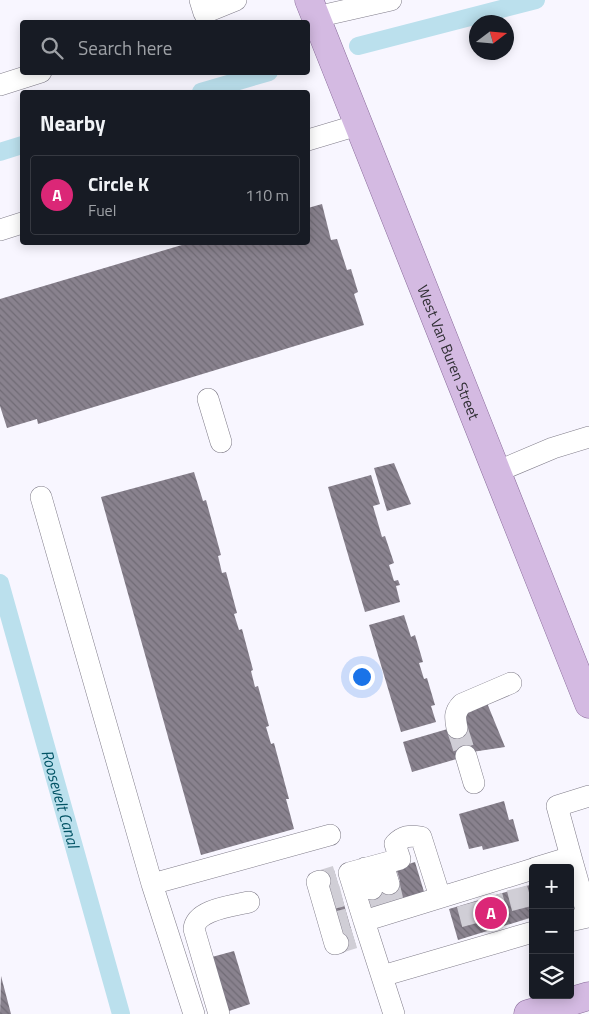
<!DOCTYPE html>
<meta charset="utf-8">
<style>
body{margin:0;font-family:"Titillium Web",sans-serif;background:#242831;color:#f1f3f6}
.controls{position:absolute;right:15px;bottom:15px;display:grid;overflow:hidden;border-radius:5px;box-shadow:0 2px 12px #0003}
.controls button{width:45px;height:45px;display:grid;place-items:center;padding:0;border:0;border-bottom:1px solid #363941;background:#171b24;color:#f1f3f6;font:25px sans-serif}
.compass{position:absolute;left:469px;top:15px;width:45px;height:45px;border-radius:50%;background:#171b24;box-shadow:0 2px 12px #0003;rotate:74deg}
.you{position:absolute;left:361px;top:676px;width:18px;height:18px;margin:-12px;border:4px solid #fff;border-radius:50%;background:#1a73e8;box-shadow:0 0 0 8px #1a73e833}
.badge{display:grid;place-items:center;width:32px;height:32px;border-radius:50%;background:#db2777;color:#fff;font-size:16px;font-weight:700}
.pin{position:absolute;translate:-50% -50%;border:2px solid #fff;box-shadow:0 1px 5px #0006}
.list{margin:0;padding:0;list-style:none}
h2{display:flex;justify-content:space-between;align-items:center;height:65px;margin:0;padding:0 20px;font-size:21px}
h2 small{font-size:16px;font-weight:400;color:#9ea1a6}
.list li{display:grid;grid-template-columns:32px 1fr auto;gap:15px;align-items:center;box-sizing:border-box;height:80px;margin:0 10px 10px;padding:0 10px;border:1px solid #363941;border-radius:5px}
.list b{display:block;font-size:19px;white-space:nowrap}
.list p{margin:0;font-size:16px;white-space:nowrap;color:#9ea1a6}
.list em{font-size:16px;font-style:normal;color:#9ea1a6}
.icon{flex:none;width:28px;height:28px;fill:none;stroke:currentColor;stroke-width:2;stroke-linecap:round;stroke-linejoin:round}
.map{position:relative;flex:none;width:589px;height:1014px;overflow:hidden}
.search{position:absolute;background:#171b24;box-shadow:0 2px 12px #0003;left:20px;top:20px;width:290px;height:55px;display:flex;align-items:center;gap:12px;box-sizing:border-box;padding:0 18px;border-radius:5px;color:#9ea1a6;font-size:19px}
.panel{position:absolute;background:#171b24;box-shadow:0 2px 12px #0003;left:20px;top:90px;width:290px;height:155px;border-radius:5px}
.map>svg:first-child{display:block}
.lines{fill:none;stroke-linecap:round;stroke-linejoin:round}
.canal{stroke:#bbe0ed;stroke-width:18}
.building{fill:url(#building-back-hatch)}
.minor-tunnel{stroke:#d0ced6;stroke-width:21;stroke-dasharray:21 11;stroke-linecap:butt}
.minor-casing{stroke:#807d8a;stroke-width:22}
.major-casing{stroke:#886b99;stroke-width:29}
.minor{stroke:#fff;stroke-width:21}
.major{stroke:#d4bae2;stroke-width:28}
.labels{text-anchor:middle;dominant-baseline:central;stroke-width:4.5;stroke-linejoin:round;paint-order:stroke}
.street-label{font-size:15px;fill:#302f34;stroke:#fff}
.water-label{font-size:16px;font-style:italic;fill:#025365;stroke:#fff}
</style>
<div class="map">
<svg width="589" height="1014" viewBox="0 0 589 1014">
<defs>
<pattern id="building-back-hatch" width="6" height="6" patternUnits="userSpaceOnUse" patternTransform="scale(1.25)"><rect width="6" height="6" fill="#89828e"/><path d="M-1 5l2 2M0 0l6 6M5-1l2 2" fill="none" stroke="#706b75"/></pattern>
</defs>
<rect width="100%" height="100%" fill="#f8f6ff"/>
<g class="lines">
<!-- canal -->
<g class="canal">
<path d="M358 46 536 0"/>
<path d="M201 92 269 72"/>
<path d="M0 152 22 145"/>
<path id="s1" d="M0 583 121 1014"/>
</g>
</g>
<!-- building -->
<path class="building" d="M322 204 331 240 337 239 347 270 351 269 358 292 354 294 364 325 38 424 37 419 7 428 0 406V299L192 242H308V208Z
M394 463 411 504 387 511 374 468Z
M194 472 203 501 206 500 221 555 218 556 222 573 226 572 237 613 234 614 239 630 242 629 253 670 251 671 255 687 258 686 269 726 266 727 271 744 274 743 289 799H286L294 829 201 855 101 497Z
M371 475 380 504 373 506 382 537 385 536 394 563 389 565 394 581 398 580 400 585 396 586 400 602 365 612 328 487Z
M404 615 411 637 415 635 423 662 419 663 424 679 427 678 435 705 431 706 436 722 401 732 369 625Z
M487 703 505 747 472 752 461 714Z
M451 728 460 758 412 772 403 742Z
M504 801 509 820 513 819 519 841 483 850 482 846 469 849 459 814Z
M415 862 425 895 371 911 365 891 400 881 396 868Z
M334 870 356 946 340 950 319 875Z
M533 884V917L458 940 449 909Z
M234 951 250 1004 229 1011 212 957Z
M1 976 11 1014H0Z"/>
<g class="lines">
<!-- minor-tunnel -->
<path class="minor-tunnel" d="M457 728 466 756
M320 881 336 876
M389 884 394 905
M517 888 525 919
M372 889 377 910
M492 896 501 926
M326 900 342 896
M467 904 475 934
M333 923 348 919
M338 943 354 938"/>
<!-- minor casing -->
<g class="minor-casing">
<path id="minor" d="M200 0 204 13 236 0
M316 17 391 0
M0 85 41 72
M308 140 358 125
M0 230 22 223
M208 399 221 442
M496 472 553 448 589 437
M41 497 152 884 194 1014
M457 728C455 718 454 712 462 704L511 683
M466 756 474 783
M383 864 389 884
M365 868 372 889
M535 868 571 857 557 806 589 796
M320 881 317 882 335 944 338 943
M152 884 330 835
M364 921 349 873 400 859 395 844C403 836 409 835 421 837L440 897
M570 921 588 917 571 857
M382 976 533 932
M219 1014 194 929C196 909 233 906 249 902
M394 1014 364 921 533 869"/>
</g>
<!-- major casing -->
<g class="major-casing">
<g id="major">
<path id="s2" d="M309 0 589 704"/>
<path d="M528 1014 589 996"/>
</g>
</g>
<!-- minor -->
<use href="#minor" class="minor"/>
<!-- major -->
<use href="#major" class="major"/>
</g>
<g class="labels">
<!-- street labels -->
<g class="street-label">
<text stroke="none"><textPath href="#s2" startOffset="379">West Van Buren Street</textPath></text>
</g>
<!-- water labels -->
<g class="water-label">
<text stroke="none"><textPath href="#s1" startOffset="224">Roosevelt Canal</textPath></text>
</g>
</g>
</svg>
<div class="controls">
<button>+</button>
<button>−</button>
<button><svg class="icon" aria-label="layers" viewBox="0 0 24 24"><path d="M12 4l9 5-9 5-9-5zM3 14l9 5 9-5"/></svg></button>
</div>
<svg class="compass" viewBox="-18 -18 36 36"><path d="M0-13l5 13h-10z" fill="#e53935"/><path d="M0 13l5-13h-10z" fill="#9ea1a6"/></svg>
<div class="you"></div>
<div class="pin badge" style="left:491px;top:913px">A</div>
<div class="search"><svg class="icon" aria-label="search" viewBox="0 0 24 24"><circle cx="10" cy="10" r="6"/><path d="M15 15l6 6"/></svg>Search here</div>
<section class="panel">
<h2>Nearby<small></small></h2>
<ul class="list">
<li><span class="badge">A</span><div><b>Circle K</b><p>Fuel</p></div><em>110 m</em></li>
</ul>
</section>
</div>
